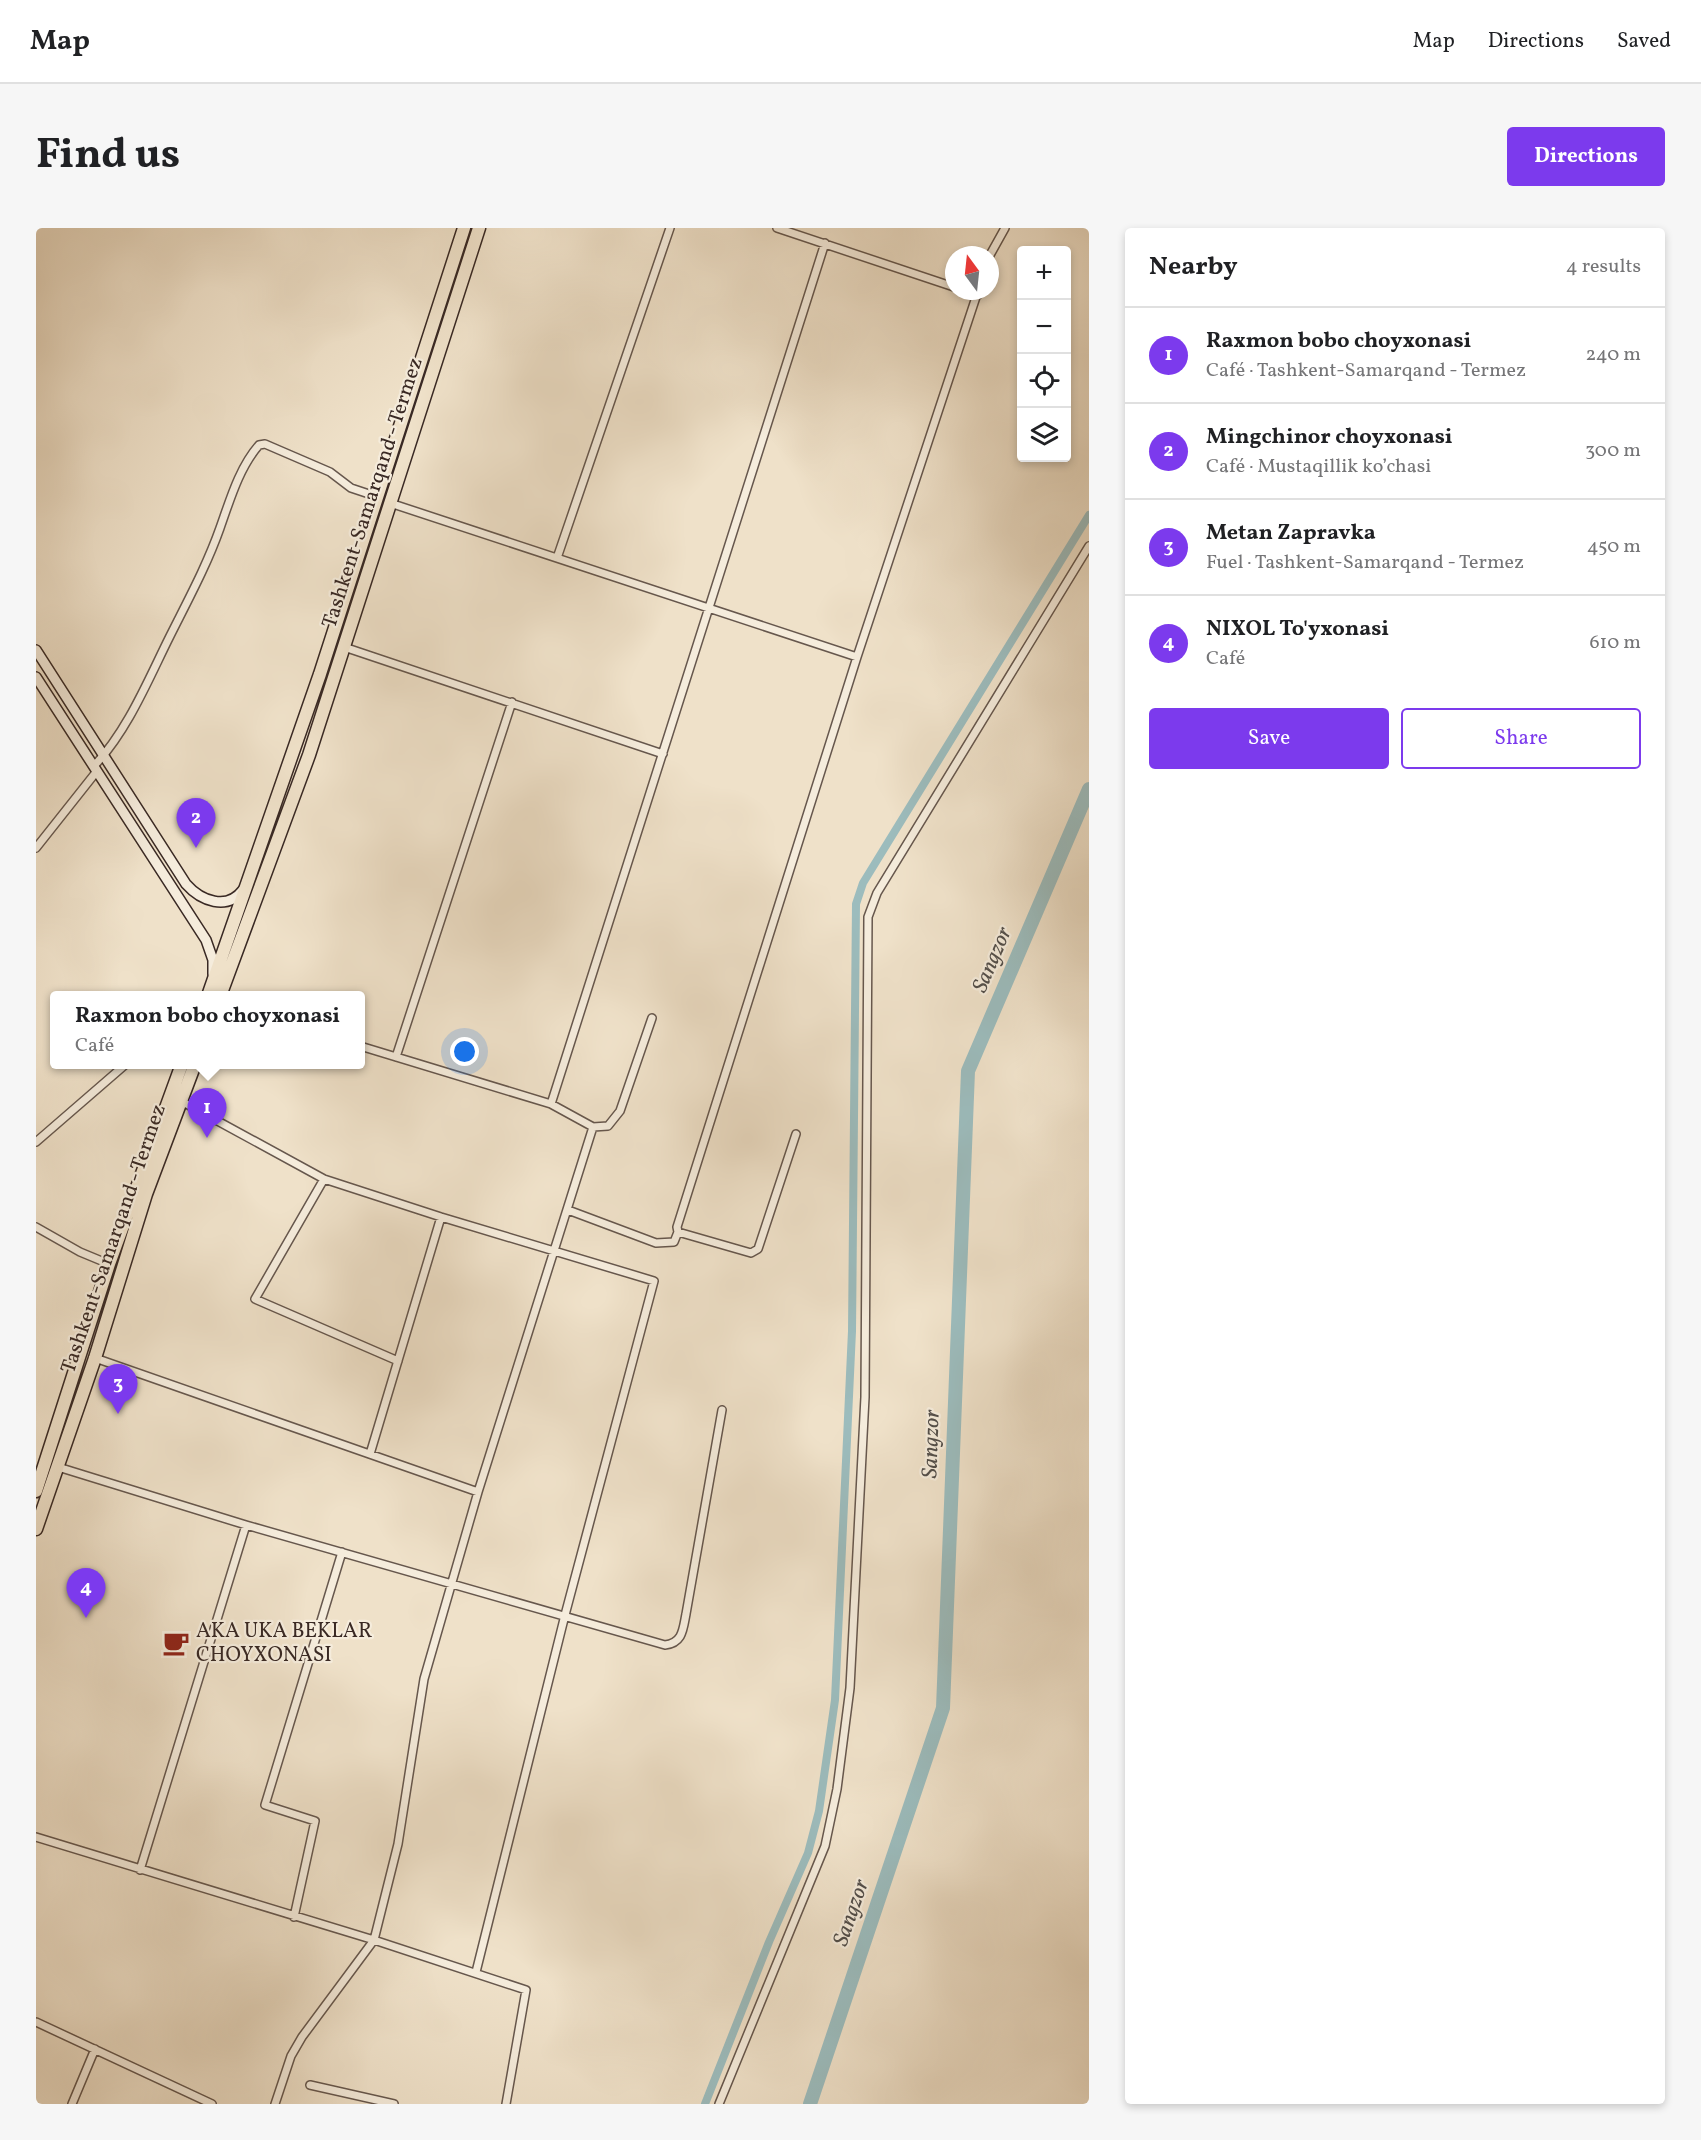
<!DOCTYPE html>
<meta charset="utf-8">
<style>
body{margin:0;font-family:Vollkorn,serif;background:#f6f6f6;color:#202124}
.controls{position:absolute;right:18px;top:18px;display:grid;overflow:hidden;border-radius:6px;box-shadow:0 3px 9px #0003}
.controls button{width:54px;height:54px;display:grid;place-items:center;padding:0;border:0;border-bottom:2px solid #e0e0e0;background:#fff;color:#202124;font:30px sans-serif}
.compass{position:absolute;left:909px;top:18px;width:54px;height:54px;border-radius:50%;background:#fff;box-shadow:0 3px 9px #0003;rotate:345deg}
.you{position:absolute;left:429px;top:824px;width:21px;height:21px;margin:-15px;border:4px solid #fff;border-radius:50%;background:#1a73e8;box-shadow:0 0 0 9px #1a73e833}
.badge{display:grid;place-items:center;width:39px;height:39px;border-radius:50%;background:#7c3aed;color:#fff;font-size:20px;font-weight:700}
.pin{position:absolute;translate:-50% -50px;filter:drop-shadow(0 2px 3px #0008)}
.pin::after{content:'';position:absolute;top:32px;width:21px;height:18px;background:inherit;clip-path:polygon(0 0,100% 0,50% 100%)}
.popup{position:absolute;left:14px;top:763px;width:315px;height:78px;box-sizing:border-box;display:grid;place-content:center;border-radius:6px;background:#fff;filter:drop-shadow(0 2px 4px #0005);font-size:20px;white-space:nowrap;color:#757577}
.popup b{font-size:22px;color:#202124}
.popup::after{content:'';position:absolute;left:50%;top:100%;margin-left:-12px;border:12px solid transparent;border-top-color:#fff}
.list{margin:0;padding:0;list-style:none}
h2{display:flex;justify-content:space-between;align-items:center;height:78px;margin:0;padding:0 24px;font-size:26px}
h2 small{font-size:20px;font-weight:400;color:#757577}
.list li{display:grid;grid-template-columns:39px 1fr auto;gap:18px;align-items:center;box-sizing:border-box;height:96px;padding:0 24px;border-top:2px solid #e0e0e0}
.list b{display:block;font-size:22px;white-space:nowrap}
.list p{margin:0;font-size:20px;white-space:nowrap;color:#757577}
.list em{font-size:20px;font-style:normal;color:#757577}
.actions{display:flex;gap:12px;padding:18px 24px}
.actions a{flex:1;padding:14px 0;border:2px solid #7c3aed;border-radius:6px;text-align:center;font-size:21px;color:#7c3aed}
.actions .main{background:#7c3aed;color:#fff}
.icon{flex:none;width:33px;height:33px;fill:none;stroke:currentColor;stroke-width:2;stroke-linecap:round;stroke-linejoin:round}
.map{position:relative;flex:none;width:1053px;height:1876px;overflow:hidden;border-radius:6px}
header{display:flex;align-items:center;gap:36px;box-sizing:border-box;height:84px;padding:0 30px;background:#fff;border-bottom:2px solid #e0e0e0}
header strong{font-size:28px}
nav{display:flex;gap:33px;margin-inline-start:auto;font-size:21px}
.intro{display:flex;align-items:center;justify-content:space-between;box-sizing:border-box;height:144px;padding:0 36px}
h1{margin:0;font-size:42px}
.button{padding:15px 27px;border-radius:6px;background:#7c3aed;color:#fff;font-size:21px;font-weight:700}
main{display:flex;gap:36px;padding:0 36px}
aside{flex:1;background:#fff;border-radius:6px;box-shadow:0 3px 9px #0003}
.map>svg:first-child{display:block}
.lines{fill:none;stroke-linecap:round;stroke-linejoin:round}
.canal{stroke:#9cbcbd;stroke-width:8}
.river{stroke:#9cbcbd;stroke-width:14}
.street-casing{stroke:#66574d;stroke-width:10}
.secondary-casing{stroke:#392924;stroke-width:12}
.highway-casing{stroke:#392924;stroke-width:15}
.street{stroke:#f5ecdc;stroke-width:7}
.secondary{stroke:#f5ecdc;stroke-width:9}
.highway{stroke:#efe1c9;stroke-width:12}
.labels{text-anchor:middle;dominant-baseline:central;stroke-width:4.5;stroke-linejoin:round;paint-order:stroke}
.street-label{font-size:21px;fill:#392924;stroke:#f5ecdc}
.poi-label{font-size:21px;fill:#392924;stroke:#f5ecdc;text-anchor:start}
.water-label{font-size:22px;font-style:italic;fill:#524e4a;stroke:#f5ecdc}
</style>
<header>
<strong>Map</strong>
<nav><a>Map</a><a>Directions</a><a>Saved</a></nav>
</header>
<div class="intro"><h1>Find us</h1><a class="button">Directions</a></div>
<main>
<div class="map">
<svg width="1053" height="1876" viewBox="0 0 1053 1876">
<rect width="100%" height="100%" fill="#efe1c9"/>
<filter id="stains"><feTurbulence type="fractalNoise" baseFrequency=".00333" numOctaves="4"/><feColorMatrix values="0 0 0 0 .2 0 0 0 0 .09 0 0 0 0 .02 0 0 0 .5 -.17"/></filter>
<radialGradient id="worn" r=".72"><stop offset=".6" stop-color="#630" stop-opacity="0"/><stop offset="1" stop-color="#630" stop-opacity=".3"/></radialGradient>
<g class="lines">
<!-- canal -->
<path class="canal" d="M669 1876 733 1714 772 1625 783 1583 799 1472 816 1103 820 676 827 655 1053 287"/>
<!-- river -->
<path class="river" d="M774 1876 907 1480 932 843 1053 561"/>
<!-- street casing -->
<g class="street-casing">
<path id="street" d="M741 0 918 59
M954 27 969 0
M930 63 942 67
M354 275 821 429
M521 330 634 0
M308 419 627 526
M58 538C92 502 112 452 134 408 152 372 171 337 184 300 194 272 203 240 223 217L229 216 294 244 315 260 342 269
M0 620 61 543
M360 829 476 474
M145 873 288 951 405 989 618 1053 529 1387 440 1744
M515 876 789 15
M557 899 572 898 584 883 616 790
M760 906 722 1021 715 1025 642 1004 641 999 821 429 942 63
M0 914 90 836
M288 951 219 1071 362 1133
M532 982 620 1015 638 1014 642 1004
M0 999 44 1024 73 1036
M59 1130 442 1264
M334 1226 405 989
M22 1239 210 1297 629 1417C647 1415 647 1401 650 1386L686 1182
M0 1609 338 1712 490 1762 470 1876
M104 1642 210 1297
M258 1689 279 1593 229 1577 306 1324
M0 1794 176 1876
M274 1857 358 1876
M36 1876 59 1821
M239 1876 255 1828 266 1809 338 1712 362 1616 388 1451 442 1264 557 899 515 876 324 818
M683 1876 789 1618 801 1561 814 1460 829 1169 832 689 841 665 1053 318"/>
</g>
<!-- secondary casing -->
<g class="secondary-casing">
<path id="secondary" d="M0 422 150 656C165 673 191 683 207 662
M0 449 170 712 177 732V746"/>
</g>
<!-- highway casing -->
<g class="highway-casing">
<path id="highway" d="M172 768 284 446 428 0
M184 768 273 527 443 0
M0 1263 73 1036 146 836
M0 1301 59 1130 110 966 159 836"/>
</g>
<!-- street -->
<use href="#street" class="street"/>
<!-- secondary -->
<use href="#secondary" class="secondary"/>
<!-- highway -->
<use href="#highway" class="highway"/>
</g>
<!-- icons -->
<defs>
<g id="cafe-bare" transform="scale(2.07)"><path d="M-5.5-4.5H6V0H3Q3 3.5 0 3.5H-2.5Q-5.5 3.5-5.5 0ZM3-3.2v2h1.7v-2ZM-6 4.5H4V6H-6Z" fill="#8f2418" stroke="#f5ecdc" stroke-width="2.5" paint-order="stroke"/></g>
</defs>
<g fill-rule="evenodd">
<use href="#cafe-bare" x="140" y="1415"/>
</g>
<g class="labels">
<!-- street labels -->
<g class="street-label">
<text transform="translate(337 265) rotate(-72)">Tashkent-Samarqand - Termez</text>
<text transform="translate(78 1011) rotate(-71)">Tashkent-Samarqand - Termez</text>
</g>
<!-- poi labels -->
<g class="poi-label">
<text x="160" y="1403">AKA UKA BEKLAR<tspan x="160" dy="24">CHOYXONASI</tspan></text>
</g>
<!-- water labels -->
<g class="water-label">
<text transform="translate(957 732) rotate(-67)">Sangzor</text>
<text transform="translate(896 1216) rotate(-88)">Sangzor</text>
<text transform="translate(816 1685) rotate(-71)">Sangzor</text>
</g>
</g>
<rect width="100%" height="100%" filter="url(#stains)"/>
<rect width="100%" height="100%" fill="url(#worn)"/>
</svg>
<div class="controls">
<button>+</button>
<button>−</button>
<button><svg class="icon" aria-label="locate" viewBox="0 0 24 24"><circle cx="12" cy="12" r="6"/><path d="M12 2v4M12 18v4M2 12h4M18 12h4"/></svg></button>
<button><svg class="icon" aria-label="layers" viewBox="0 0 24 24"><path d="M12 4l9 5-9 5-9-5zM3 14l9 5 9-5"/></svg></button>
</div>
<svg class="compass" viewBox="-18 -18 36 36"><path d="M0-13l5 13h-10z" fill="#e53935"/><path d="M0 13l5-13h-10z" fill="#757577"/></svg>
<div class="you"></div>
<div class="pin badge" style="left:171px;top:910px">1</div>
<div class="popup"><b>Raxmon bobo choyxonasi</b>Café</div>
<div class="pin badge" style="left:160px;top:620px">2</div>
<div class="pin badge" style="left:82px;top:1186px">3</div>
<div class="pin badge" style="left:50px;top:1390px">4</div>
</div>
<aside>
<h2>Nearby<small>4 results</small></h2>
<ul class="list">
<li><span class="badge">1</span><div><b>Raxmon bobo choyxonasi</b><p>Café · Tashkent-Samarqand - Termez</p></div><em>240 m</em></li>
<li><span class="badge">2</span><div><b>Mingchinor choyxonasi</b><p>Café · Mustaqillik ko’chasi</p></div><em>300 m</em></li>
<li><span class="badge">3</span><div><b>Metan Zapravka</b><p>Fuel · Tashkent-Samarqand - Termez</p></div><em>450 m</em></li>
<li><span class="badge">4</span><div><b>NIXOL To'yxonasi</b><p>Café</p></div><em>610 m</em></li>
</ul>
<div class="actions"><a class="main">Save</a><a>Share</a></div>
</aside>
</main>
